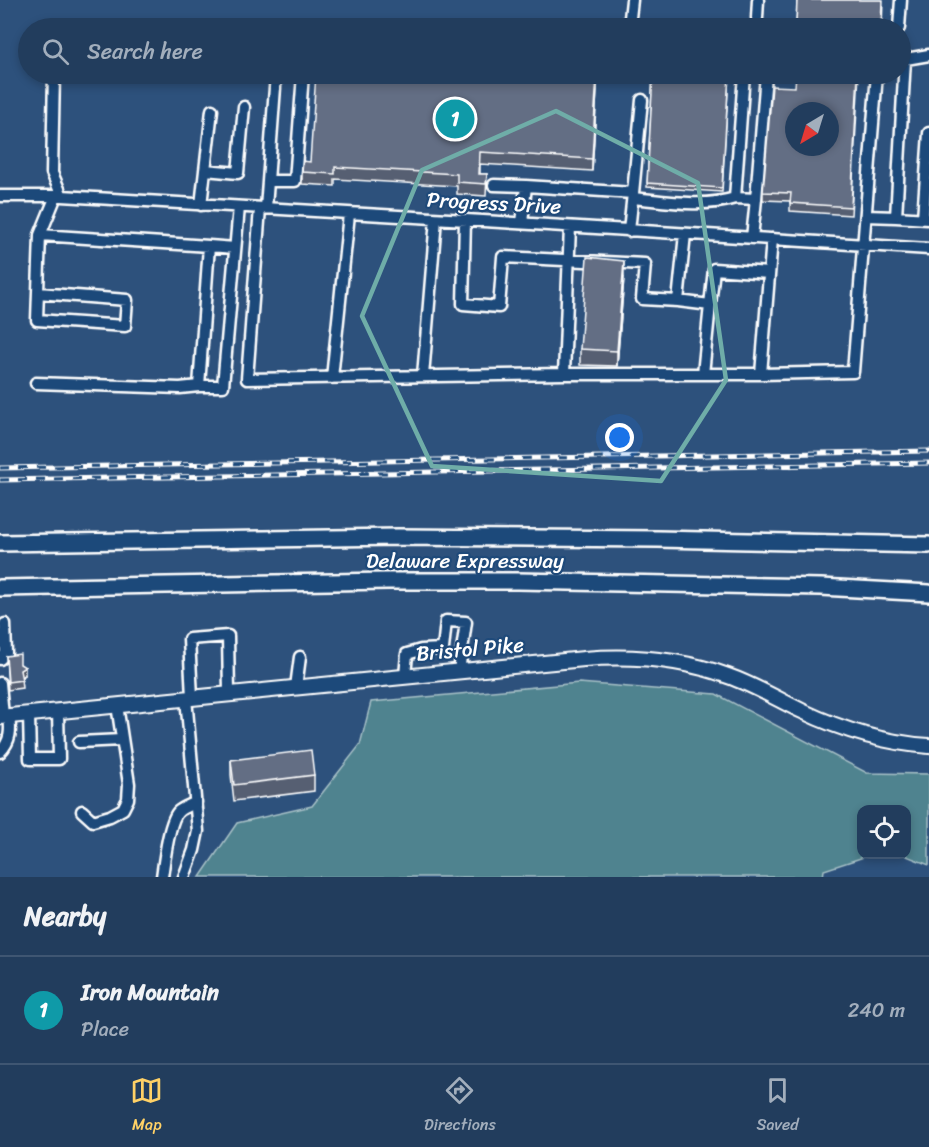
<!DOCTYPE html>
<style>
body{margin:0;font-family:Sriracha,sans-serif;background:#2e4866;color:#f1f3f6}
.controls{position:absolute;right:18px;bottom:18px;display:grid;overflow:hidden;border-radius:12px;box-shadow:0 3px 9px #0003}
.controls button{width:54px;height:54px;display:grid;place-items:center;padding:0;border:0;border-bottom:2px solid #3f5672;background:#223d5d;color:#f1f3f6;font:30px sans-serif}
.compass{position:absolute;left:785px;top:102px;width:54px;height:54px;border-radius:50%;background:#223d5d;box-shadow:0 3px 9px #0003;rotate:218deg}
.you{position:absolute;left:620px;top:438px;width:21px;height:21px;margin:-15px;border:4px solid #fff;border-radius:50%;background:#1a73e8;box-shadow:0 0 0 9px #1a73e833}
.badge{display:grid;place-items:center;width:39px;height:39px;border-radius:50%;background:#ffd166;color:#fff;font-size:20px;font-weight:700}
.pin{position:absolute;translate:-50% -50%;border:3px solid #fff;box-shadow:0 2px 6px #0006}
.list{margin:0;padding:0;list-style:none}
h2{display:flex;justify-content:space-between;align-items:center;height:78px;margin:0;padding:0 24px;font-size:26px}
h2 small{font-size:20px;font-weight:400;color:#a2aebc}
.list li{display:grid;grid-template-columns:39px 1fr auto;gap:18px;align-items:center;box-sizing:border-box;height:108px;padding:0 24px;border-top:2px solid #3f5672}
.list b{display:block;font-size:22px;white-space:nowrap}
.list p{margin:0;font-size:20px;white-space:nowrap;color:#a2aebc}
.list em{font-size:20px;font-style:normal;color:#a2aebc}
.icon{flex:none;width:33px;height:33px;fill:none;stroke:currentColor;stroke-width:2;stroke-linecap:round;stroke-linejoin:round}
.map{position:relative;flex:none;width:929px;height:877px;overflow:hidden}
.search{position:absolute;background:#223d5d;box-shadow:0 3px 9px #0003;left:18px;right:18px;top:18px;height:66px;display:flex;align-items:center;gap:15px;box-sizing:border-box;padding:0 21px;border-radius:33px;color:#a2aebc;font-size:22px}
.sheet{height:186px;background:#223d5d}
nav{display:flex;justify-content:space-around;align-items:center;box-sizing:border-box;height:84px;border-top:2px solid #3f5672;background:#223d5d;font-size:16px;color:#a2aebc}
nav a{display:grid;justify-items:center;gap:3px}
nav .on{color:#ffd166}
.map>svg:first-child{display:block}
.green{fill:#50838f;stroke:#a8c1c7;stroke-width:1.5}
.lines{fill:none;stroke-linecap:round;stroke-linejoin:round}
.minor-casing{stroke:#fff;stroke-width:15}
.major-casing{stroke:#fff;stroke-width:18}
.highway-casing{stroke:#fff;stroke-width:20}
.minor{stroke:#1f4a7a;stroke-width:10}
.major{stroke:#1f4a7a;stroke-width:14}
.highway{stroke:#1f4a7a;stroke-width:15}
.rail-casing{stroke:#fff;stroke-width:5}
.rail{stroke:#1f4a7a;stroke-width:3;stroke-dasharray:9;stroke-linecap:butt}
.wall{fill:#565f72;stroke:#fff;stroke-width:1.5}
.shaded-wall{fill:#464d5c;stroke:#fff;stroke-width:1.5}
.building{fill:#646e84;stroke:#fff;stroke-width:1.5;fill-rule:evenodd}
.marked{fill:none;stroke:#6fada8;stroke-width:4.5;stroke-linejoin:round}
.labels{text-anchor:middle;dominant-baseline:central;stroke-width:4.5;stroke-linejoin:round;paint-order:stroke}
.street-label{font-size:21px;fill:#fff;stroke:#1f4a7a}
</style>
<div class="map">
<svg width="929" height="877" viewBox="0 0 929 877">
<rect width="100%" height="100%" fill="#2d517c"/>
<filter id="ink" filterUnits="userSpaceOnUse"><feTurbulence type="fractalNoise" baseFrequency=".0167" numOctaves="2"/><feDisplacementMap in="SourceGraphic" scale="12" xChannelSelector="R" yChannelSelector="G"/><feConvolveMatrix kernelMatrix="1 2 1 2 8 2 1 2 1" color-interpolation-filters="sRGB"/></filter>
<g filter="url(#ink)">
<!-- green -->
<path class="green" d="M579 683 716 694 867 773 929 774V865L904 855 906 854V810H862V854L870 855 824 870 823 877H200L237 823 312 806 360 745 371 702Z"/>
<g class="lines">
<!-- minor casing -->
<g class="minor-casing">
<path id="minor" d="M630 18 632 0
M757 18 758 0
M899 28 901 0
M900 60 929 55
M54 74 52 173 62 196
M744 74 735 198 756 199 752 238
M205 170 238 173 244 107
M268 181H295L303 74
M494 185 526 186
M633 193 642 100
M0 196H62L532 224 929 249
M633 198C665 201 704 208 735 198
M756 199 766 74
M201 205 212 110
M260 208 247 379 564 374 570 227
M266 208 276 74
M866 216 896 217 905 59
M896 217 928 219
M923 218 929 133
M465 220 463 304 499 307 503 257 645 264 642 299 678 301 685 234
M522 223 526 186 633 193 629 231
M40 235 56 196
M209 246 235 248
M38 293 127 300 125 326 37 320 40 235 209 246 199 386H223L239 207
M678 301 710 305 703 374H761L772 239
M710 305 714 269 769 273
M564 374H703
M761 374 853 372 877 74
M423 376 436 219
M332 378 349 214
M36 383 180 388 199 386
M0 659 6 653 5 624
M405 676 407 654 421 650 443 649 446 621 466 622 459 671
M0 683 3 716
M296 687 300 657
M192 697 189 639 228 636 229 693
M29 714 30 759H59L58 710
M79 742 122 740
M0 752C11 741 11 730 9 716
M82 811 93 821 110 816 123 809 128 799 129 784 117 705
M162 877C164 863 169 819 179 811 184 807 191 805 196 802
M184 877 194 850 198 831 186 698"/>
</g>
<!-- major casing -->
<g class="major-casing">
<path id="major" d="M0 717 584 659C633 655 681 659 728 676 754 685 777 699 802 711 842 730 884 743 929 746"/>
</g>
<!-- highway casing -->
<g class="highway-casing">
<path id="highway" d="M0 543 398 537 658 539 929 545
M0 588 388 581H517L821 587 929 593"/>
</g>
<!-- minor -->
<use href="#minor" class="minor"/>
<!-- major -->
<use href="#major" class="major"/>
<!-- highway -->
<use href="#highway" class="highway"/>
<!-- rail casing -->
<g class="rail-casing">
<path id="rail" d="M0 468 929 451
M0 480 929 463"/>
</g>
<!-- rail -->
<use href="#rail" class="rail"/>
</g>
<!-- wall -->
<path class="wall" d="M797 0H883L882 28H796Z
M598 74 592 171 480 164V174H487L486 196 457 194V186L335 179V186L302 184V172L310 162Z
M653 74H729L722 192 647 187Z
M859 74 851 215 790 211V201L763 200V192L795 87Z
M624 277 617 366 580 365V349Z
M6 656 20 664 25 675 21 678 22 688 8 690Z
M231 760 314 775V791L234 801 231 775Z"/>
<!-- shaded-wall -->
<path class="shaded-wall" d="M597 74H598L592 171V159Z
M624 261V277L617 366V351Z
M25 667V675L20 678V670Z"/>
<!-- building -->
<path class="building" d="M797 0H882L881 28 796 24Z
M318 25 372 28H318Z
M316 74H597L592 159 480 152 479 174H487L486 184 457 182V174L335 167V174L302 172 303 161 310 162Z
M653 74H729L722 188 647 183Z
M796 74H858L851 207 790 203 791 193 763 192 772 86 795 87ZM794 111H830V147H794Z
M587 257 624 261 617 351 580 349Z
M20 654V664L25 667 20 670 22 680 8 682 6 656Z
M311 750 314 775 234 785 231 760Z"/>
</g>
<!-- marked area -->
<path class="marked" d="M556 111 698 183 726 380 661 481 432 466 362 316 422 170Z"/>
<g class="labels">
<!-- street labels -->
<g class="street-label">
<text transform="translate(494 203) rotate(3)">Progress Drive</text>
<text x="465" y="561">Delaware Expressway</text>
<text transform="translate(470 649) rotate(-5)">Bristol Pike</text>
</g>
</g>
</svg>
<div class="controls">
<button><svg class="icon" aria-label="locate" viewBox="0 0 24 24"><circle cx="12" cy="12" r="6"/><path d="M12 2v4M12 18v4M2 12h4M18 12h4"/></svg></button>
</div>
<svg class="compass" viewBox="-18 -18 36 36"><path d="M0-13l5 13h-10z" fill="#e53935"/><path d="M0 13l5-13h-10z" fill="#a2aebc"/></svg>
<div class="you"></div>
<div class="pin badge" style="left:455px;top:119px;background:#0f9aa8">1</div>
<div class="search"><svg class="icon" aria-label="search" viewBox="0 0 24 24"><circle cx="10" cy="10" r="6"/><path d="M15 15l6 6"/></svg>Search here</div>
</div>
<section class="sheet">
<h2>Nearby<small></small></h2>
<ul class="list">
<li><span class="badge" style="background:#0f9aa8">1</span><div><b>Iron Mountain</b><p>Place</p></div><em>240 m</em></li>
</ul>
</section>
<nav>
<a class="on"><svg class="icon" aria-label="map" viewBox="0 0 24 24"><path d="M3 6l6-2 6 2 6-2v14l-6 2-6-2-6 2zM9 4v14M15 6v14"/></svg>Map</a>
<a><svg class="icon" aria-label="directions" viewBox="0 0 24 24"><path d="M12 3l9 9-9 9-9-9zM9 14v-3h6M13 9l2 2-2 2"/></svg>Directions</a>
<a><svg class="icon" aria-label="saved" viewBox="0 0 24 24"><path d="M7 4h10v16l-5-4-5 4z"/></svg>Saved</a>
</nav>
